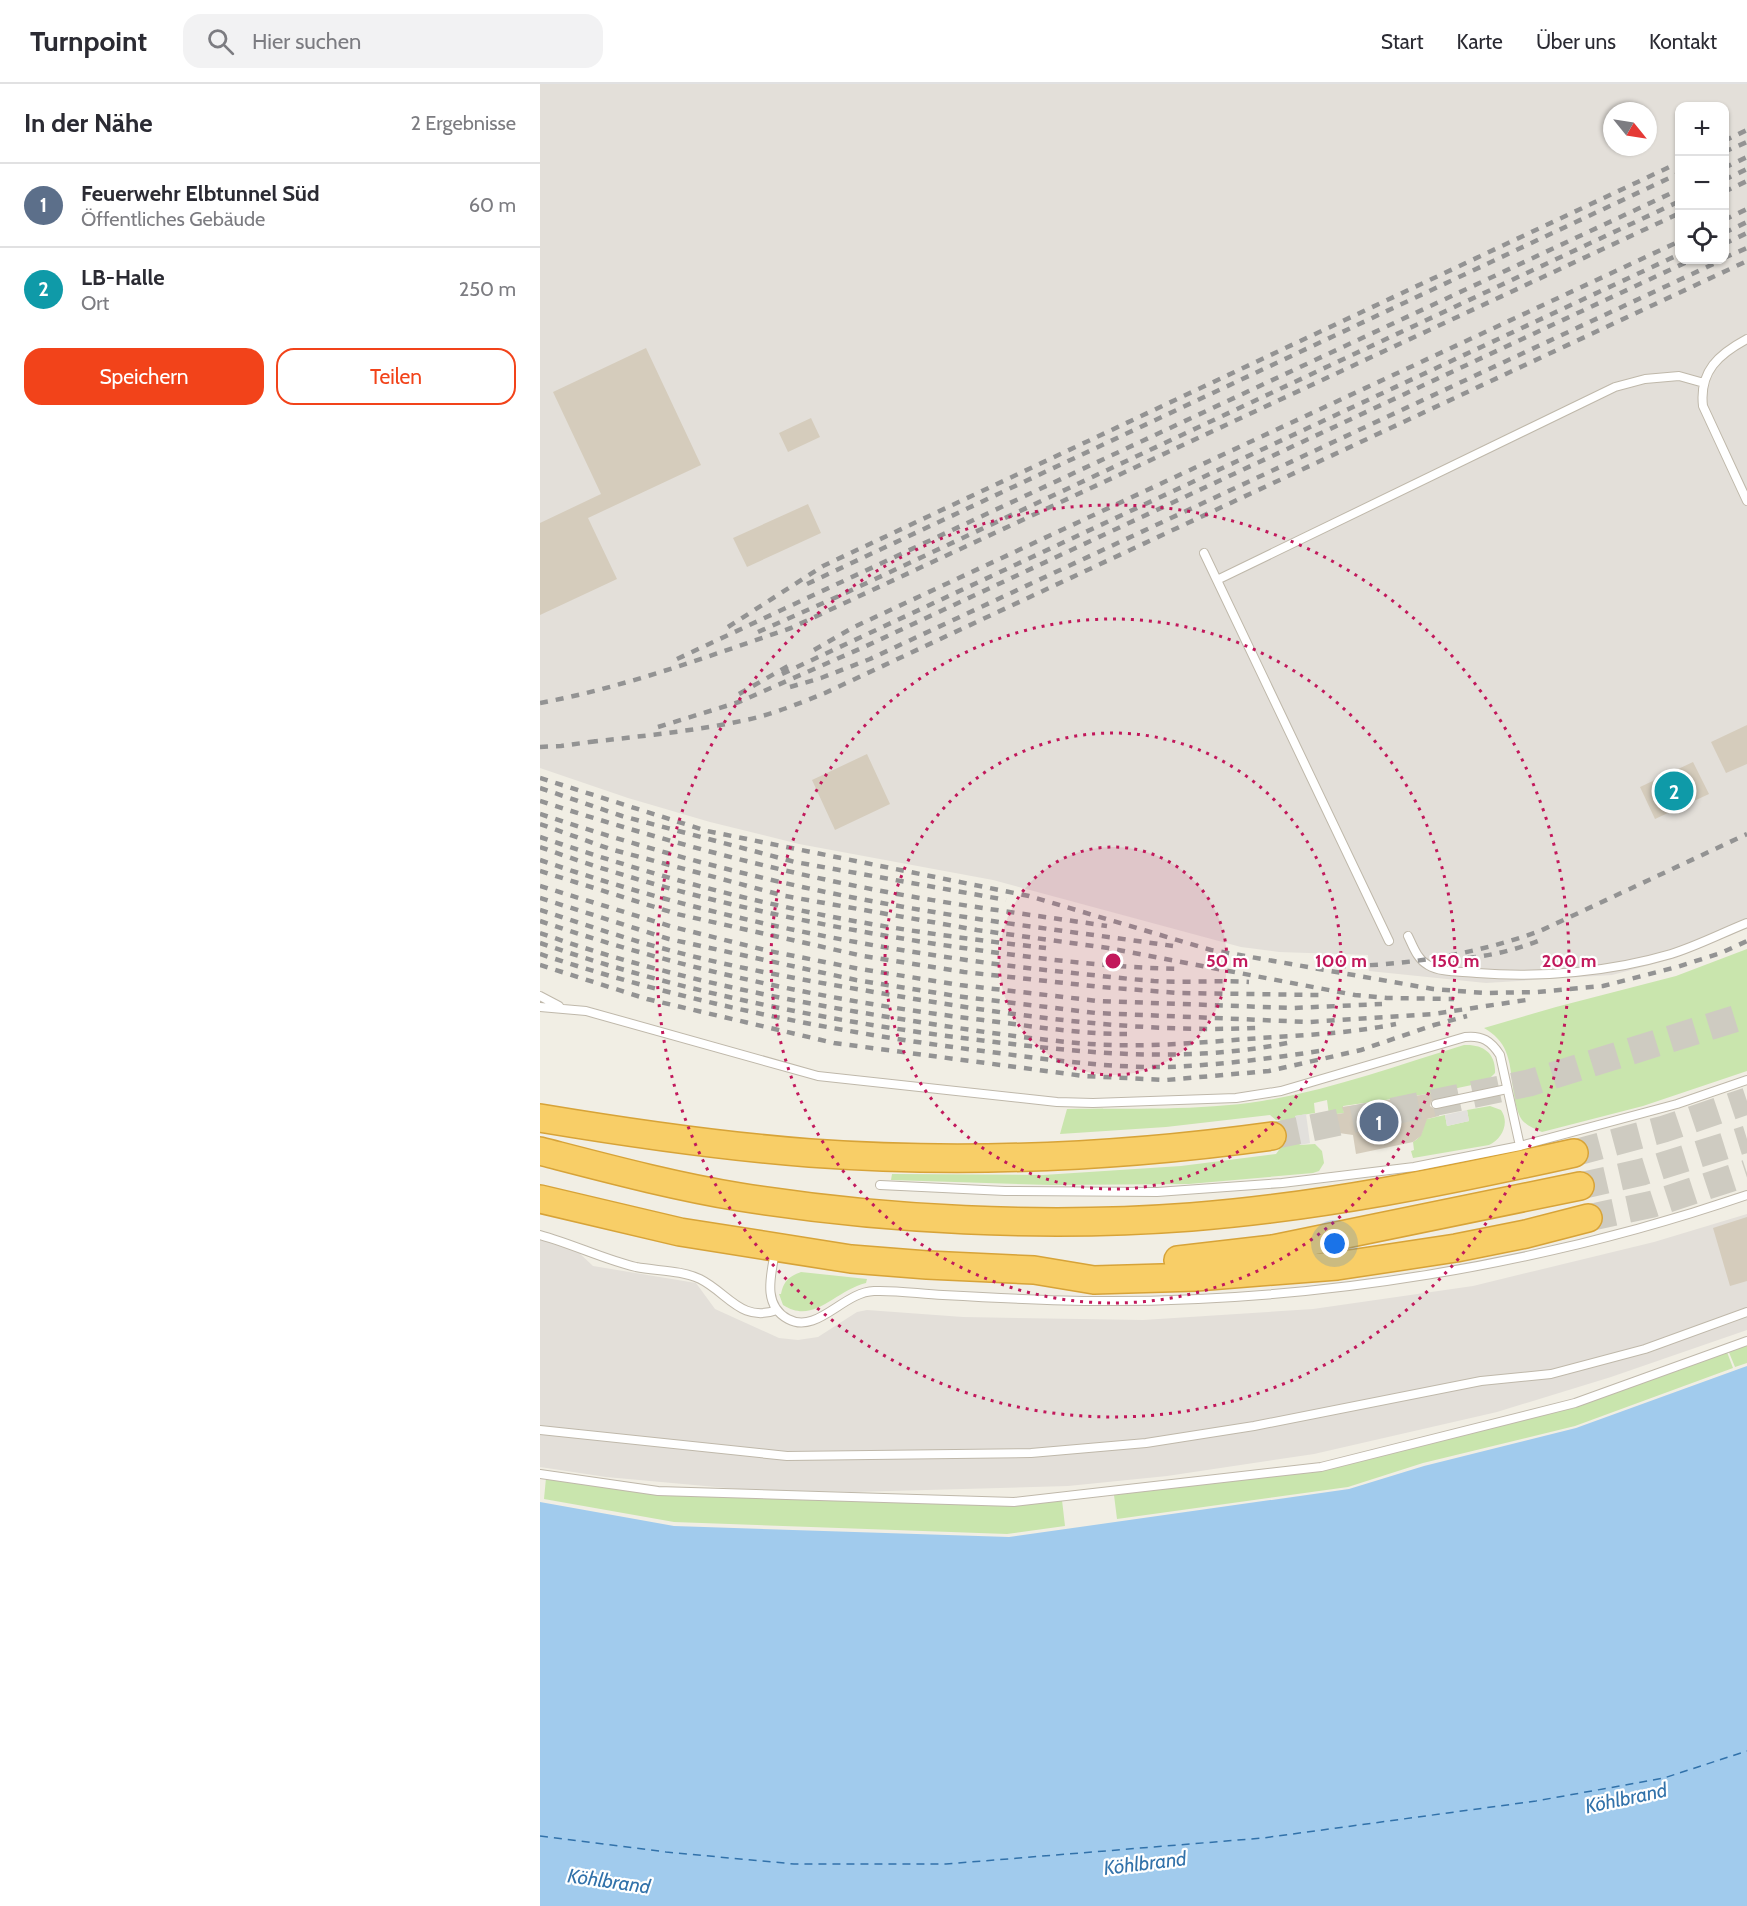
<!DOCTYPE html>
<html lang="de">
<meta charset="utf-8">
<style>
body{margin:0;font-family:Cabin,sans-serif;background:#f2f2f3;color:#2b2b33}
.controls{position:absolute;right:18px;top:18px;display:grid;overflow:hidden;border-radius:12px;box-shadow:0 2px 4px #0004}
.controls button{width:54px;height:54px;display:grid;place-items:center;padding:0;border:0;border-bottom:2px solid #e1e1e2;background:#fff;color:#2b2b33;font:30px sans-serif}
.compass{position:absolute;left:1063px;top:18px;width:54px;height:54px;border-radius:50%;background:#fff;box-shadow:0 2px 4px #0004;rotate:120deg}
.you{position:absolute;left:795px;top:1160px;width:21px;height:21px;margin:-15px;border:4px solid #fff;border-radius:50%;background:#1a73e8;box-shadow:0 0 0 9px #1a73e833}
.badge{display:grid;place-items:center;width:39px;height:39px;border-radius:50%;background:#f2431a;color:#fff;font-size:20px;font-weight:700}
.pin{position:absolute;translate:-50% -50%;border:3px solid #fff;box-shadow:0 2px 6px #0006}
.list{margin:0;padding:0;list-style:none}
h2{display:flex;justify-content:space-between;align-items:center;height:78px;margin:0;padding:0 24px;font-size:26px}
h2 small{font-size:20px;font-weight:400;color:#7c7c81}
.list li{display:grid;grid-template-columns:39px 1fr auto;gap:18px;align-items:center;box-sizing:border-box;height:84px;padding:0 24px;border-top:2px solid #e1e1e2}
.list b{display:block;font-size:22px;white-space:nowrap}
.list p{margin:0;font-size:20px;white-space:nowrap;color:#7c7c81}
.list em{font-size:20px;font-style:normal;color:#7c7c81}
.actions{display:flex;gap:12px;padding:18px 24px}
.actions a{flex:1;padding:14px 0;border:2px solid #f2431a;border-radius:18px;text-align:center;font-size:21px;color:#f2431a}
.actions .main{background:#f2431a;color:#fff}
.icon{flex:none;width:33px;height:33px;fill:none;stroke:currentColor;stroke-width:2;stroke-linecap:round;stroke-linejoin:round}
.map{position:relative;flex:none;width:1207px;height:1822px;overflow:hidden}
header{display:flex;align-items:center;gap:36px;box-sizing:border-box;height:84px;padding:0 30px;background:#fff;border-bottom:2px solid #e1e1e2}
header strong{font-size:28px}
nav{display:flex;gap:33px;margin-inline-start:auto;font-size:21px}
.search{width:420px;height:54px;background:#f2f2f3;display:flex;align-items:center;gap:15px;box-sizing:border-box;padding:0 21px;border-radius:18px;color:#7c7c81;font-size:22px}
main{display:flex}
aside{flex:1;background:#fff}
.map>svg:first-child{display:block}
.industrial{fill:#e3dfd9;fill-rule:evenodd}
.green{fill:#c9e5ad}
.parking{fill:#e2e0dc}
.water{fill:#a1cbed}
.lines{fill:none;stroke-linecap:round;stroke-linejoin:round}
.ferry{stroke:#3272aa;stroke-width:1.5;stroke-dasharray:8 6;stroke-linecap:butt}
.building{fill:#d5ccbc}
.highway-tunnel{stroke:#cecbc1;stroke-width:27;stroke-dasharray:27 14;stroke-linecap:butt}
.lane-casing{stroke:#bfb8aa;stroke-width:10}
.highway-casing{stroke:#d7a338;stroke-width:30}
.lane{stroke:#fff;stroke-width:8}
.highway{stroke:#f8ce67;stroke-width:27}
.rail{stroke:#939393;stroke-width:4.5;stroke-dasharray:8 8;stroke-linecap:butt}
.ring{fill:none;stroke:#c2185b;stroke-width:3;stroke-dasharray:3 6}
.labels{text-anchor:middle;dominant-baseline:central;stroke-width:4.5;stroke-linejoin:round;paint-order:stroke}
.water-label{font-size:20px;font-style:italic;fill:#3272aa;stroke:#fff}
.centre{fill:#c2185b;stroke:#fff;stroke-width:3}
.ring-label{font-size:18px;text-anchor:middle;font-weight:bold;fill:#c2185b;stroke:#fff;stroke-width:4.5;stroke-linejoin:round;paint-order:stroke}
</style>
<header>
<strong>Turnpoint</strong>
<div class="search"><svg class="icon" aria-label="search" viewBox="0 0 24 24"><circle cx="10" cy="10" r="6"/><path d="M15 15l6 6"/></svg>Hier suchen</div>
<nav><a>Start</a><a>Karte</a><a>Über uns</a><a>Kontakt</a></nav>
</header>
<main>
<aside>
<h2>In der Nähe<small>2 Ergebnisse</small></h2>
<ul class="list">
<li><span class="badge" style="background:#5c6f8a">1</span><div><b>Feuerwehr Elbtunnel Süd</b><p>Öffentliches Gebäude</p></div><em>60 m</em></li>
<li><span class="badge" style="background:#0f9aa8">2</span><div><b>LB-Halle</b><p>Ort</p></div><em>250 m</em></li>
</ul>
<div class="actions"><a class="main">Speichern</a><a>Teilen</a></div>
</aside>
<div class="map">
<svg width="1207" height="1822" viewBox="0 0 1207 1822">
<rect width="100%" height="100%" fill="#f1eee4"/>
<!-- industrial -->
<path class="industrial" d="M0 0H1207V844L1136 874 1072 891 946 899 829 887 828 871 739 868 701 863 453 796 259 760 170 738 88 714 0 684ZM1140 22H1184V176H1140ZM1072 27H1108V63H1072Z
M1207 1130V1246L1071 1293 957 1328 774 1370 627 1392 528 1402 313 1408 198 1405 66 1393 0 1383V1156L35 1165 53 1182 156 1199 175 1225 239 1254 258 1256 278 1253 317 1228 327 1226 423 1233 603 1236 773 1225 933 1202 1114 1158Z"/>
<!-- green -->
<path class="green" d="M1207 865V987L1103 1022 1002 1048C995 1045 987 1042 982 1036 971 1019 974 987 966 968 962 957 954 950 944 944L1016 923 1136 892Z
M924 961C943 960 956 969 955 989L946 998 894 1009 803 1022 804 1029 789 1031 787 1016 774 1019 775 1029 755 1032 756 1036 741 1038 740 1036H736L730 1031 626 1043 520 1050 527 1025C591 1024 659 1027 722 1017 791 1006 858 981 924 961Z
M950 1022 961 1026C970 1039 962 1055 949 1061L873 1074 871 1067 874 1066 873 1058C882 1053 884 1046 883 1036L905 1031 907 1042 929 1037 927 1026Z
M759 1058 760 1061 775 1060 782 1067 784 1079 779 1087 773 1089 649 1100 510 1101 351 1096 352 1090 503 1091 641 1082 736 1070 744 1059Z
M261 1188 327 1195 326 1199C294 1207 274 1241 243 1221L239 1210H241C244 1197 248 1193 261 1188Z
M1207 1259V1279L1195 1283 1188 1266Z
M1187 1268 1193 1284 1035 1342 883 1379 808 1403 577 1435 574 1411 720 1393 958 1342Z
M6 1394 121 1410 444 1421H473L522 1416 525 1442 467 1450 134 1438 4 1415Z"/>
<!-- parking -->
<path class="parking" d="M927 1026 929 1037 907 1042 905 1031Z
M766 1030 770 1059 760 1061 755 1032Z"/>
<!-- water -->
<path class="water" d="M1207 1282V1822H0V1418L134 1442 469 1453 809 1405 884 1382 1036 1344Z"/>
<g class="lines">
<!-- ferry -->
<path class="ferry" d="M0 1752 126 1768 254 1780H406L723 1754 996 1717 1124 1694 1207 1667"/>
</g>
<!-- building -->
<path class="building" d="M106 264 161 381 48 434 77 495 0 531V439L61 410 13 308Z
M271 334 280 353 248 368 239 349Z
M268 420 281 449 207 483 193 454Z
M1207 641V680L1186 689 1171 658Z
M327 670 350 720 295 746 272 696Z
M1153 678 1169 710 1115 735 1100 703Z
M894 1009 895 1014 891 1018 890 1022 894 1025 898 1026 899 1032 887 1035 881 1052 873 1058 816 1070 813 1051 799 1049 796 1046 795 1036 797 1030 804 1029 802 1023Z
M1207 1133V1197L1190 1202 1173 1144Z"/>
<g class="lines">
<!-- highway-tunnel -->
<path class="highway-tunnel" d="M732 1052 989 999 1207 931
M1034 1069 1124 1045 1207 1017
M1040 1102 1102 1088 1207 1055
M1048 1134 1113 1120 1207 1089"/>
<!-- lane casing -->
<g class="lane-casing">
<path id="lane" d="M1207 255C1179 270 1159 287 1163 322L1207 417
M664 469 849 857
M677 496 1075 303 1105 295 1139 292 1164 299
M868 852C873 862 877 875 888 881 901 889 922 887 937 889 1001 894 1070 888 1131 870 1157 862 1182 849 1207 839
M0 912 19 922
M0 923 46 927 278 992 517 1018 553 1019 696 1014 741 1007 925 953C942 951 951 957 960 971L980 1062
M896 1020 967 1005
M340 1101 465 1107 617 1108 742 1099 874 1083 980 1062 1137 1020 1207 996
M0 1151C33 1160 63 1175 96 1183 117 1187 141 1186 160 1195 188 1209 201 1239 237 1226
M235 1168C231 1191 222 1221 248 1235 277 1251 303 1208 334 1207 357 1206 380 1210 403 1211 456 1214 509 1217 562 1217 777 1218 1003 1181 1207 1111
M0 1346 247 1372 491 1369 606 1359 714 1342 941 1297 1011 1290 1105 1265 1207 1228
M0 1390 118 1407 474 1418 781 1383 1035 1319 1207 1257"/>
</g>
<!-- highway casing -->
<g class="highway-casing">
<path id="highway" d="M0 1034C90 1049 179 1062 270 1069 424 1080 580 1073 732 1052
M0 1067C66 1084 133 1102 200 1113 345 1136 504 1144 651 1133 780 1123 908 1097 1034 1069
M0 1115 140 1148 311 1175 387 1181 494 1186 554 1196 656 1193 797 1182 916 1164 986 1150 1048 1134
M638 1176 733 1165 1040 1102"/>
</g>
<!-- lane -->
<use href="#lane" class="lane"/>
<!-- highway -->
<use href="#highway" class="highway"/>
<!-- rail -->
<path class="rail" d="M1184 57 1207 46
M1184 68 1207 58
M1184 84 1207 73
M1184 96 1207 85
M1184 108 1207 97
M1184 136 1207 125
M1184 149 1207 138
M1184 160 1207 149
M1184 174 1207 164
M267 500 1140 89
M188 543 283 482 1140 78
M218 548 299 512 1140 117
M274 566 314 543 1140 157
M137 575 1140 105
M242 590 1140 170
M250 603 281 594 330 575 1182 176
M199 610 248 582
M0 619C86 603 169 572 251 544L1140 129
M118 643 199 618 324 563 1151 176
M50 658C102 652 155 647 206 636 234 630 260 619 285 609L1207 177
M0 663 21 662 57 657
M0 694 167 747 489 812 671 866 893 905 945 909 997 908 1063 902 1137 883 1181 869 1207 857
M0 704 82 732 255 778 466 816
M0 717C114 754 229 786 347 808 420 822 494 831 567 842
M0 730C112 767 226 798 342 819 438 837 536 848 633 862
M0 740 70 765 245 812 437 846 568 864 815 911 847 914 914 915
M0 753C79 780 159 804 241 822 328 842 417 854 506 864
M0 763C128 810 262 839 396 860 477 872 558 883 640 885
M0 776C161 832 327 865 496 885 535 889 575 894 614 897 646 899 678 896 709 898
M0 787 137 830 323 872 424 888 561 903 638 909 779 911
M0 802 133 843 229 867 320 885 420 901 558 917 753 924 842 920
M0 814 129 855 316 896 416 912 556 929 769 938 893 930 993 915
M0 826C41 839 83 854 125 865 205 887 288 900 369 914 483 933 600 949 716 944
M0 837C143 886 293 918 443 936 491 942 539 950 587 950
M0 849C116 890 239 916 361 935 423 945 487 955 550 960 607 964 664 958 721 954 767 951 812 949 856 940
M0 859C146 910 301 940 455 958 553 970 654 979 752 958
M0 870C144 918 292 948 443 967 504 975 566 984 628 983 680 981 734 974 786 966
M928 874C955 871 978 865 1003 855
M0 881 107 915 294 959 544 992 626 996 729 987 821 966 894 941 927 932
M798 882C866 882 936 870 1000 847L1207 750"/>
</g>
<!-- distance rings -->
<circle cx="573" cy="877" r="114" fill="#c2185b" fill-opacity=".12"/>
<g class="ring">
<circle cx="573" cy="877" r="114"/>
<circle cx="573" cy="877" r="228"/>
<circle cx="573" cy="877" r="342"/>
<circle cx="573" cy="877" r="456"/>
</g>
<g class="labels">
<!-- water labels -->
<g class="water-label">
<text transform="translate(1086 1714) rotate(-12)">Köhlbrand</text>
<text transform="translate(605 1779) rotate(-7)">Köhlbrand</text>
<text transform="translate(69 1797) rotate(8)">Köhlbrand</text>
</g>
</g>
<circle cx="573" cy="877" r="9" class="centre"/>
<g class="ring-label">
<text x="687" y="883">50 m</text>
<text x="801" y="883">100 m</text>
<text x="915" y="883">150 m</text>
<text x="1029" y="883">200 m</text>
</g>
</svg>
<div class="controls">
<button>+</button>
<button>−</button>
<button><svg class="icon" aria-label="locate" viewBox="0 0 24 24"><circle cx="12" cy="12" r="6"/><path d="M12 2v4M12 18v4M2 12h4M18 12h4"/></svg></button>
</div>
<svg class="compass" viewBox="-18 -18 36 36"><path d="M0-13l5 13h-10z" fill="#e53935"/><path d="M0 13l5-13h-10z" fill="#7c7c81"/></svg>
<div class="you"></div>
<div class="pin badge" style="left:839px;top:1038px;background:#5c6f8a">1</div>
<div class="pin badge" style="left:1134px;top:707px;background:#0f9aa8">2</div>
</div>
</main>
